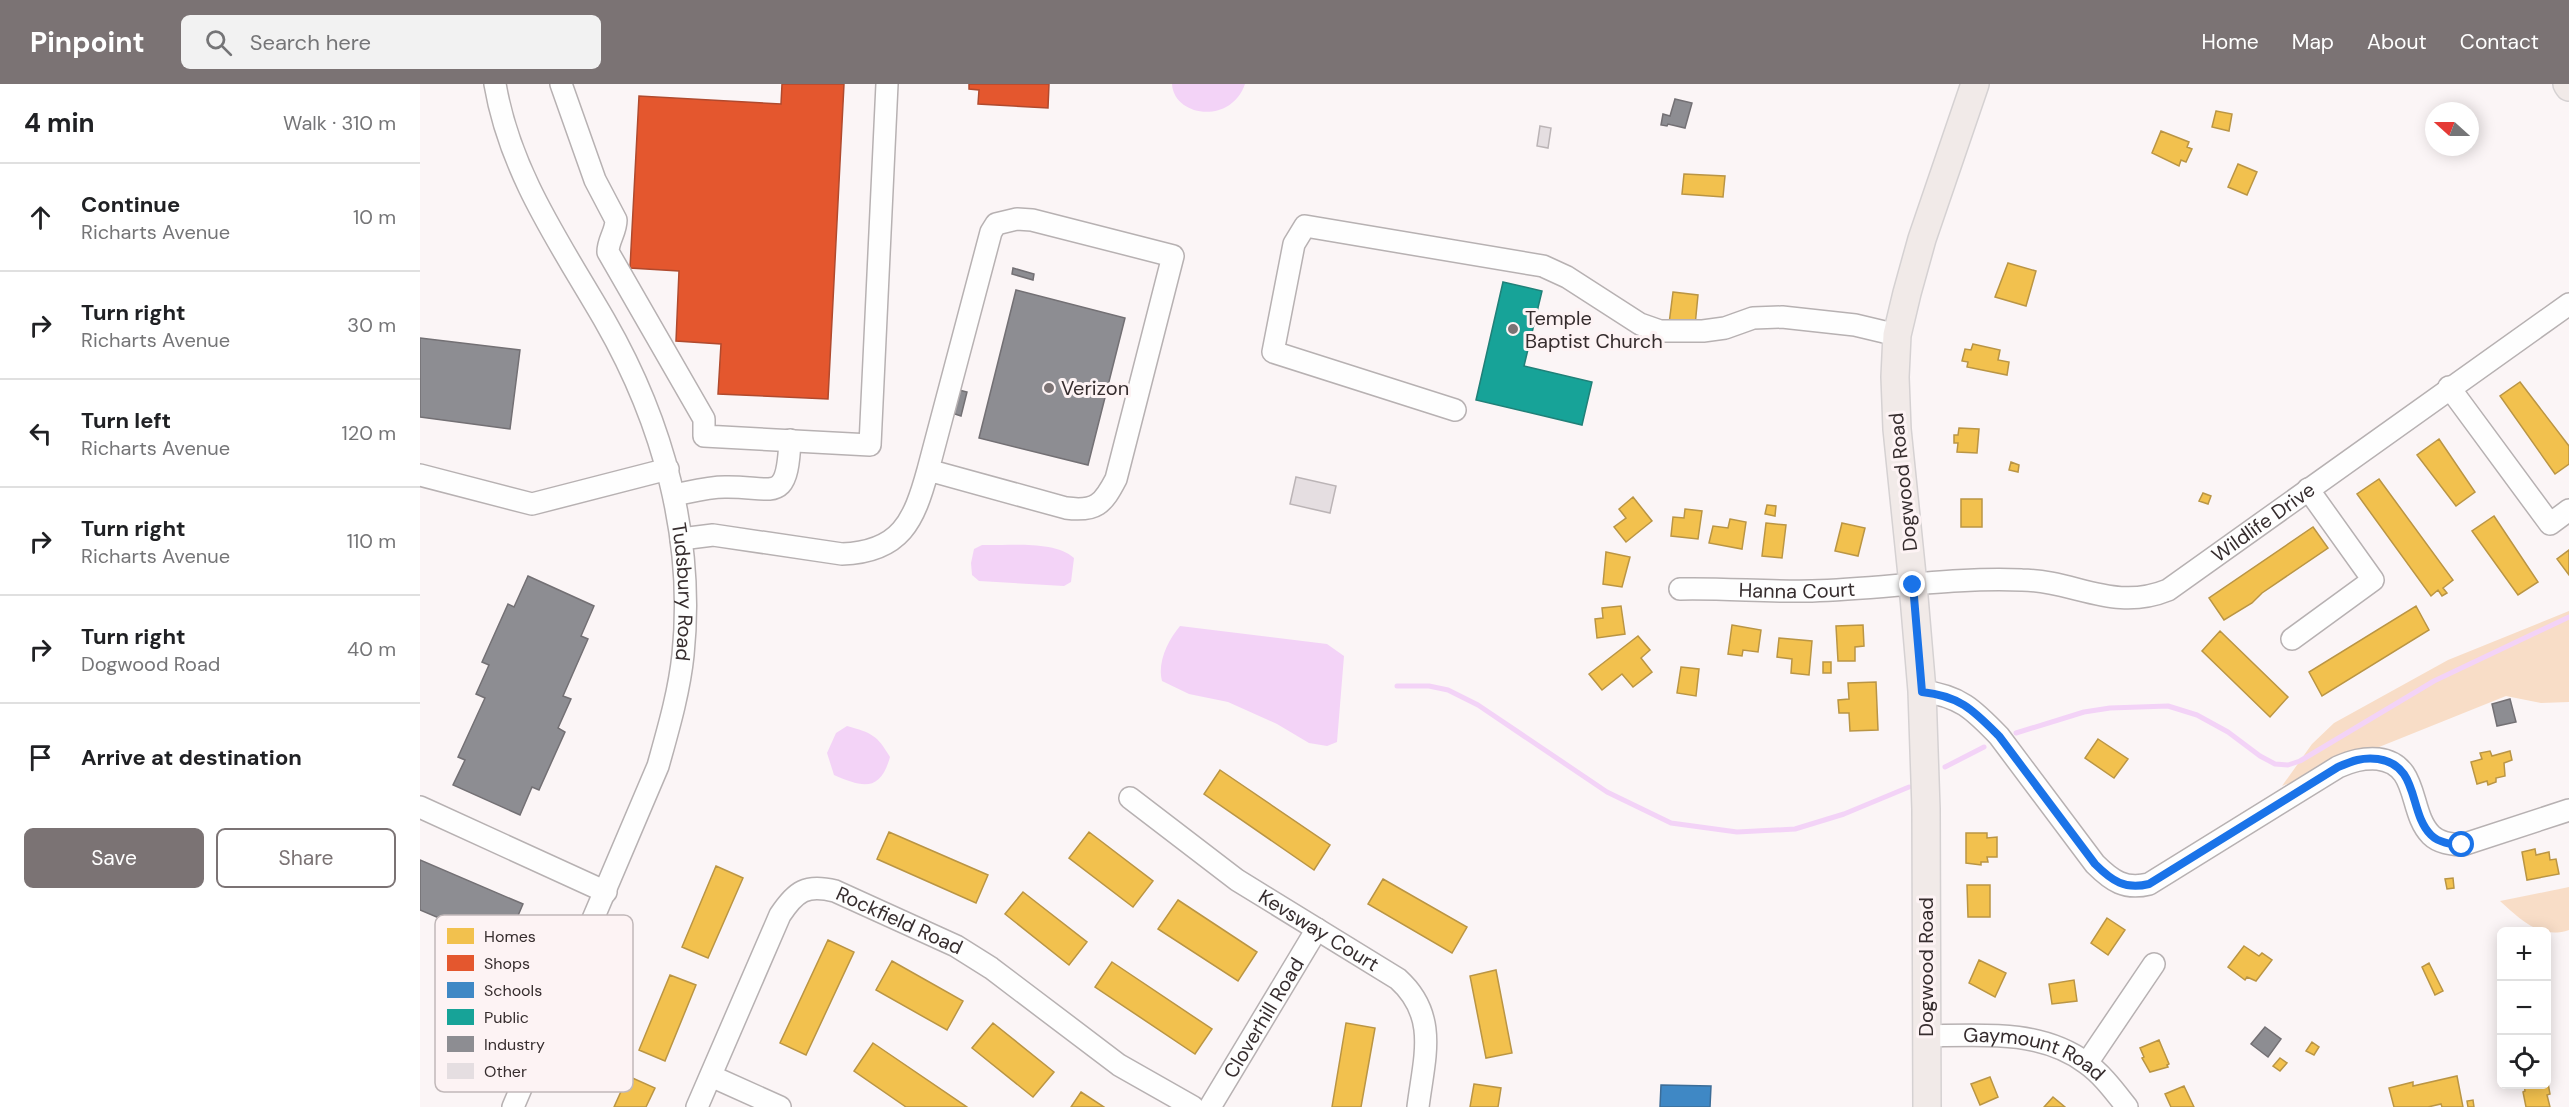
<!DOCTYPE html>
<meta charset="utf-8">
<style>
body{margin:0;font-family:"DM Sans",sans-serif;background:#f2f2f2;color:#202124}
.controls{position:absolute;right:18px;bottom:18px;display:grid;overflow:hidden;border-radius:9px;box-shadow:0 3px 15px #0003}
.controls button{width:54px;height:54px;display:grid;place-items:center;padding:0;border:0;border-bottom:2px solid #e0e0e0;background:#fff;color:#202124;font:30px sans-serif}
.compass{position:absolute;left:2005px;top:18px;width:54px;height:54px;border-radius:50%;background:#fff;box-shadow:0 3px 15px #0003;rotate:291deg}
.stop{position:absolute;width:18px;height:18px;margin:-14px;border:4px solid #1a73e8;border-radius:50%;background:#fff}
.stop.end{background:#1a73e8;border-color:#fff;box-shadow:0 2px 6px #0008}
.list{margin:0;padding:0;list-style:none}
h2{display:flex;justify-content:space-between;align-items:center;height:78px;margin:0;padding:0 24px;font-size:26px}
h2 small{font-size:20px;font-weight:400;color:#757577}
.list li{display:grid;grid-template-columns:39px 1fr auto;gap:18px;align-items:center;box-sizing:border-box;height:108px;padding:0 24px;border-top:2px solid #e0e0e0}
.list b{display:block;font-size:22px;white-space:nowrap}
.list p{margin:0;font-size:20px;white-space:nowrap;color:#757577}
.list em{font-size:20px;font-style:normal;color:#757577}
.actions{display:flex;gap:12px;padding:18px 24px}
.actions a{flex:1;padding:14px 0;border:2px solid #7b7374;border-radius:9px;text-align:center;font-size:21px;color:#7b7374}
.actions .main{background:#7b7374;color:#fff}
.icon{flex:none;width:33px;height:33px;fill:none;stroke:currentColor;stroke-width:2;stroke-linecap:round;stroke-linejoin:round}
.map{position:relative;flex:none;width:2149px;height:1023px;overflow:hidden}
header{display:flex;align-items:center;gap:36px;box-sizing:border-box;height:84px;padding:0 30px;background:#7b7374;color:#fff}
header strong{font-size:28px}
nav{display:flex;gap:33px;margin-inline-start:auto;font-size:21px}
.search{width:420px;height:54px;background:#f2f2f2;display:flex;align-items:center;gap:15px;box-sizing:border-box;padding:0 21px;border-radius:9px;color:#757577;font-size:22px}
main{display:flex}
aside{flex:1;background:#fff}
.map>svg:first-child{display:block}
.green{fill:#f8ddc7}
.water{fill:#f3d3f7}
.homes{fill:#f2c14e;stroke:#ba9544;stroke-width:1.5}
.shops{fill:#e4572e;stroke:#b04a2e;stroke-width:1.5}
.schools{fill:#3f88c5;stroke:#3c6d98;stroke-width:1.5}
.public{fill:#17a398;stroke:#208078;stroke-width:1.5}
.industry{fill:#8d8d92;stroke:#737074;stroke-width:1.5}
.lines{fill:none;stroke-linecap:round;stroke-linejoin:round}
.stream{stroke:#f3d3f7;stroke-width:5}
.building{fill:#e5dee1;stroke:#bbb4b6;stroke-width:1.5}
.minor-casing{stroke:#b7b1b2;stroke-width:24}
.major-casing{stroke:#d5d1d2;stroke-width:30}
.minor{stroke:#fefefe;stroke-width:21}
.major{stroke:#f1eae8;stroke-width:27}
.route{stroke:#1a73e8;stroke-width:8}
.poi-dot{fill:#7b7374;stroke:#fdf3f4;stroke-width:2}
.labels{text-anchor:middle;dominant-baseline:central;stroke-width:6;stroke-linejoin:round;paint-order:stroke}
.poi-label{font-size:20px;fill:#362d2e;stroke:#fdf3f4;text-anchor:start}
.street-label{font-size:20px;fill:#362d2e;stroke:#fdf3f4}
.key{fill:#fdf3f4;stroke:#c1b8b9;stroke-width:1.5}
.key-label{font-size:16px;fill:#362d2e}
</style>
<header>
<strong>Pinpoint</strong>
<div class="search"><svg class="icon" aria-label="search" viewBox="0 0 24 24"><circle cx="10" cy="10" r="6"/><path d="M15 15l6 6"/></svg>Search here</div>
<nav><a>Home</a><a>Map</a><a>About</a><a>Contact</a></nav>
</header>
<main>
<aside>
<h2>4 min<small>Walk · 310 m</small></h2>
<ul class="list">
<li><svg class="icon" aria-label="ahead" viewBox="0 0 24 24"><path d="M12 20V5M6 11l6-6 6 6"/></svg><div><b>Continue</b><p>Richarts Avenue</p></div><em>10 m</em></li>
<li><svg class="icon" aria-label="right" viewBox="0 0 24 24"><path d="M7 20v-9h11M14 6l5 5-5 5"/></svg><div><b>Turn right</b><p>Richarts Avenue</p></div><em>30 m</em></li>
<li><svg class="icon" aria-label="left" viewBox="0 0 24 24"><path d="M17 20v-9H6M10 6l-5 5 5 5"/></svg><div><b>Turn left</b><p>Richarts Avenue</p></div><em>120 m</em></li>
<li><svg class="icon" aria-label="right" viewBox="0 0 24 24"><path d="M7 20v-9h11M14 6l5 5-5 5"/></svg><div><b>Turn right</b><p>Richarts Avenue</p></div><em>110 m</em></li>
<li><svg class="icon" aria-label="right" viewBox="0 0 24 24"><path d="M7 20v-9h11M14 6l5 5-5 5"/></svg><div><b>Turn right</b><p>Dogwood Road</p></div><em>40 m</em></li>
<li><svg class="icon" aria-label="arrive" viewBox="0 0 24 24"><path d="M6 21V4h12l-3 4 3 4H6"/></svg><div><b>Arrive at destination</b></div></li>
</ul>
<div class="actions"><a class="main">Save</a><a>Share</a></div>
</aside>
<div class="map">
<svg width="2149" height="1023" viewBox="0 0 2149 1023">
<rect width="100%" height="100%" fill="#fbf5f6"/>
<!-- green -->
<path class="green" d="M2149 527V618L2121 619 2086 612 1862 702 1892 660 1914 639 2028 576Z
M2149 803V846C2120 856 2100 835 2080 817Z"/>
<!-- water -->
<path class="water" d="M752 0H825C811 41 754 33 752 0Z
M562 461C588 462 634 456 654 474L651 498 644 502 559 497 552 491 551 479 554 465Z
M760 542 907 560 924 572 917 658 907 662 889 659 857 640 808 618 769 610 742 597C737 579 748 556 760 542Z
M427 642C452 649 457 651 470 673 460 709 442 703 414 691L407 669 416 649Z"/>
<!-- homes -->
<path class="homes" d="M1796 27 1812 30 1809 47 1792 43Z
M1741 47 1769 58 1767 63 1772 65 1766 78 1761 76 1759 82 1732 69Z
M1818 80 1837 88 1827 111 1808 103Z
M1264 90 1305 92 1303 113 1262 110Z
M1588 179 1616 187 1606 222 1575 213Z
M1253 208 1278 211 1275 242 1249 240Z
M1553 260 1580 266 1578 276 1589 278 1587 291 1547 283 1548 278 1542 277 1545 265 1551 266Z
M2100 298 2149 362V380L2135 390 2080 312Z
M1539 344 1559 345 1557 369 1537 368 1538 359H1534V351H1538Z
M2019 355 2055 408 2036 422 1997 371Z
M1591 378 1599 381 1598 388 1589 386Z
M1959 395 2033 496 2023 504 2027 509 2022 512 2018 506 2011 512 1937 410Z
M1783 409 1791 412 1788 420 1779 417Z
M1213 413 1232 437 1206 458 1194 443 1206 434 1199 425Z
M1541 415H1562V443H1541Z
M1347 421 1356 422 1355 432 1345 430Z
M1265 425 1282 427 1278 455 1251 452 1253 433 1264 434Z
M2074 432 2118 498 2098 511 2052 447Z
M1310 435 1326 438 1322 465 1289 459 1293 442 1308 444Z
M1346 439 1366 441 1362 474 1342 472Z
M1422 439 1445 444 1438 472 1415 467Z
M1893 443 1908 464 1842 509 1832 519 1804 536 1789 514Z
M2149 466V491L2137 475Z
M1186 468 1210 473 1202 503 1183 500Z
M1201 522 1205 550 1177 554 1175 535 1183 534 1182 524Z
M1996 522 2009 546 1902 612 1889 588Z
M1312 541 1341 546 1338 568 1323 566 1322 572 1308 570Z
M1443 541 1444 562 1435 563V577H1418L1416 542Z
M1800 547 1868 613 1850 633 1782 567Z
M1218 552 1230 566 1221 574 1232 588 1213 603 1202 590 1182 606 1169 590Z
M1359 554 1392 557 1389 591 1371 589 1372 575 1357 573Z
M1403 578H1411V589H1403Z
M1261 583 1279 585 1276 612 1257 609Z
M1456 598 1458 646 1430 647 1429 629H1419L1418 616 1429 615 1428 599Z
M1678 655 1708 675 1694 694 1665 674Z
M2070 667 2072 672 2090 667 2092 676 2084 679 2085 692 2076 694V698L2068 701 2067 697 2057 700 2051 678 2062 675 2060 669Z
M800 686 910 761 894 786 784 710Z
M469 748 568 791 556 819 457 775Z
M669 748 733 797 713 823 649 774Z
M1546 749H1567V754L1577 753V773H1567L1568 778H1561V781L1546 779Z
M2115 765 2116 771 2129 768 2130 776 2136 775 2139 790 2107 796 2102 768Z
M296 782 323 794 288 874 262 863Z
M2033 794 2034 804 2027 805 2025 795Z
M963 795 1047 843 1032 869 948 820Z
M1547 801H1570V833H1548Z
M603 808 667 858 649 881 585 830Z
M758 816 837 868 818 897 738 845Z
M1687 834 1705 846 1688 871 1671 859Z
M408 856 434 868 386 971 360 959Z
M1824 862 1839 872 1842 869 1852 876 1836 897 1827 893 1825 896 1808 883Z
M1559 876 1586 889 1575 913 1549 899Z
M472 877 543 917 527 946 456 906Z
M692 878 792 945 775 970 675 903Z
M2009 879 2023 907 2015 911 2002 883Z
M1076 886 1092 969 1066 974 1050 892Z
M250 891 276 901 245 977 219 966Z
M1654 896 1657 917 1632 920 1629 900Z
M573 939 634 988 613 1013 552 964Z
M926 939 955 944 941 1023H912Z
M1739 956 1749 980 1747 981 1748 983 1730 988 1722 974 1724 973 1720 964Z
M1892 958 1899 963 1894 971 1886 967Z
M453 959 547 1023H486L434 987Z
M1860 974 1867 979 1860 987 1853 982Z
M208 992 235 1004 226 1023H194Z
M2037 992 2043 1023H2022L2021 1020 2008 1023H1974L1969 1004 1993 998V1002Z
M1570 993 1578 1013 1560 1021 1551 1000Z
M2127 994 2130 1010 2127 1011 2130 1023H2106L2103 1008 2105 1007 2104 1000H2126Z
M1054 1000 1081 1004 1078 1023H1050Z
M1764 1002 1774 1023H1751L1745 1010Z
M661 1008 684 1023H651Z
M1633 1013 1645 1023H1624Z
M2053 1016 2054 1023H2048L2047 1017Z"/>
<!-- shops -->
<path class="shops" d="M362 0H424L408 315 298 310 301 260 256 257 259 187 210 184 219 12 361 20Z
M549 0H629L628 24 558 20 559 6 549 5Z"/>
<!-- schools -->
<path class="schools" d="M1241 1001 1291 1002 1290 1023H1240Z"/>
<!-- public -->
<path class="public" d="M1083 198 1122 207 1104 282 1172 298 1162 341 1056 316Z"/>
<!-- industry -->
<path class="industry" d="M1255 15 1272 19 1265 44 1248 40 1247 42 1241 41 1243 30 1250 32Z
M593 184 614 190 613 196 592 190Z
M596 206 705 234 668 381 559 354Z
M0 254 100 266 90 345 0 333Z
M539 306 547 308 541 332 532 329Z
M108 492 174 522 161 552 168 555 143 612 151 615 138 644 145 648 119 706 112 703 100 731 33 701 45 676 38 673 65 614 56 610 69 581 62 578 88 520 94 523Z
M2090 615 2096 638 2077 642 2072 620Z
M0 776 103 820 85 862 0 826Z
M1845 943 1861 955 1848 973 1831 960Z"/>
<g class="lines">
<!-- stream -->
<path class="stream" d="M977 602H1009L1028 606 1058 621 1187 708 1251 739 1317 748 1375 745 1424 730 1489 703
M1596 649 1664 628 1690 624 1748 622 1777 631 1808 648 1840 672 1855 680 1868 681 1880 677 2014 597 2149 533
M1525 683 1564 663"/>
</g>
<!-- building -->
<path class="building" d="M1120 42 1131 44 1128 64 1117 62Z
M876 393 916 402 910 429 870 420Z"/>
<g class="lines">
<!-- minor casing -->
<g class="minor-casing">
<g id="minor">
<path id="s1" d="M75 0C90 89 141 161 185 237 243 338 275 454 263 571 259 609 248 646 238 682L93 1023"/>
<path d="M141 0 175 96 196 136C196 148 188 156 188 168L284 335V352L450 361 467 0"/>
<path d="M2029 303 2130 440 2149 426"/>
<path d="M1035 326 853 268 874 160 885 142 1123 182 1147 193 1220 240 1240 247H1283L1305 244 1333 234 1362 233 1435 241 1477 251"/>
<path d="M0 391 112 420 248 385"/>
<path d="M254 411C270 408 287 403 305 403 354 402 367 422 370 356"/>
<path d="M261 455 293 451 422 470C481 468 494 437 508 386L646 424C676 428 683 420 696 395L753 172 612 136 597 135 576 140 571 148 508 386"/>
<path id="s2" d="M1260 505C1304 504 1348 508 1392 507 1462 505 1532 493 1602 496 1656 497 1694 528 1748 506L2149 220"/>
<path d="M1872 555 1953 496 1888 405"/>
<path d="M1502 607C1540 612 1553 625 1579 652L1675 780C1692 797 1705 806 1729 800L1918 683C1932 677 1942 674 1958 675 2000 680 1988 728 2011 751 2019 759 2031 760 2042 761L2149 726"/>
<path id="s3" d="M710 714 817 796 978 895C1019 932 1004 974 998 1023"/>
<path d="M0 723 186 808"/>
<path id="s4" d="M1506 952C1560 951 1620 945 1666 979 1682 990 1695 1008 1707 1023"/>
<path d="M1667 979 1734 880"/>
<path d="M291 992 360 1023"/>
<path id="s5" d="M277 1023 360 831C376 807 386 800 415 807L536 862 571 884 699 981 773 1023"/>
<path id="s6" d="M790 1023 897 845"/>
</g>
</g>
<!-- major casing -->
<g class="major-casing">
<path id="major" d="M2147 0 2149 3
M1507 1023 1506 725 1502 607 1493 501 1477 345 1475 293 1477 251 1487 209 1502 155 1555 0"/>
</g>
<!-- minor -->
<use href="#minor" class="minor"/>
<!-- major -->
<use href="#major" class="major"/>
</g>
<g class="lines">
<!-- route -->
<path class="route" d="M1493 501 1502 608C1540 612 1553 626 1579 652L1675 780C1692 797 1705 806 1729 800L1918 683C1932 677 1942 673 1958 675 2000 681 1988 728 2011 751 2019 759 2031 760 2042 761"/>
</g>
<!-- markers -->
<g class="poi-dot">
<circle cx="1093" cy="245" r="6"/>
<circle cx="629" cy="304" r="6"/>
</g>
<g class="labels">
<!-- poi labels -->
<g class="poi-label">
<text x="1105" y="234">Temple<tspan x="1105" dy="23">Baptist Church</tspan></text>
<text x="641" y="304">Verizon</text>
</g>
<!-- street labels -->
<g class="street-label">
<text transform="translate(1483 398) rotate(-96)">Dogwood Road</text>
<text stroke="none"><textPath href="#s2" startOffset="608">Wildlife Drive</textPath></text>
<text stroke="none"><textPath href="#s2" startOffset="117">Hanna Court</textPath></text>
<text stroke="none"><textPath href="#s1" startOffset="548">Tudsbury Road</textPath></text>
<text stroke="none"><textPath href="#s5" startOffset="346">Rockfield Road</textPath></text>
<text stroke="none"><textPath href="#s3" startOffset="231">Kevsway Court</textPath></text>
<text transform="translate(1506 883) rotate(-90)">Dogwood Road</text>
<text stroke="none"><textPath href="#s6" startOffset="104">Cloverhill Road</textPath></text>
<text stroke="none"><textPath href="#s4" startOffset="112">Gaymount Road</textPath></text>
</g>
</g>
<!-- legend -->
<rect x="15" y="831" width="198" height="177" rx="9" class="key"/>
<rect x="27" y="844" width="27" height="16" fill="#f2c14e"/>
<rect x="27" y="871" width="27" height="16" fill="#e4572e"/>
<rect x="27" y="898" width="27" height="16" fill="#3f88c5"/>
<rect x="27" y="925" width="27" height="16" fill="#17a398"/>
<rect x="27" y="952" width="27" height="16" fill="#8d8d92"/>
<rect x="27" y="979" width="27" height="16" fill="#e5dee1"/>
<g class="key-label">
<text x="64" y="858">Homes</text>
<text x="64" y="885">Shops</text>
<text x="64" y="912">Schools</text>
<text x="64" y="939">Public</text>
<text x="64" y="966">Industry</text>
<text x="64" y="993">Other</text>
</g>
</svg>
<div class="controls">
<button>+</button>
<button>−</button>
<button><svg class="icon" aria-label="locate" viewBox="0 0 24 24"><circle cx="12" cy="12" r="6"/><path d="M12 2v4M12 18v4M2 12h4M18 12h4"/></svg></button>
</div>
<svg class="compass" viewBox="-18 -18 36 36"><path d="M0-13l5 13h-10z" fill="#e53935"/><path d="M0 13l5-13h-10z" fill="#757577"/></svg>
<div class="stop" style="left:2042px;top:761px"></div>
<div class="stop end" style="left:1493px;top:501px"></div>
</div>
</main>
